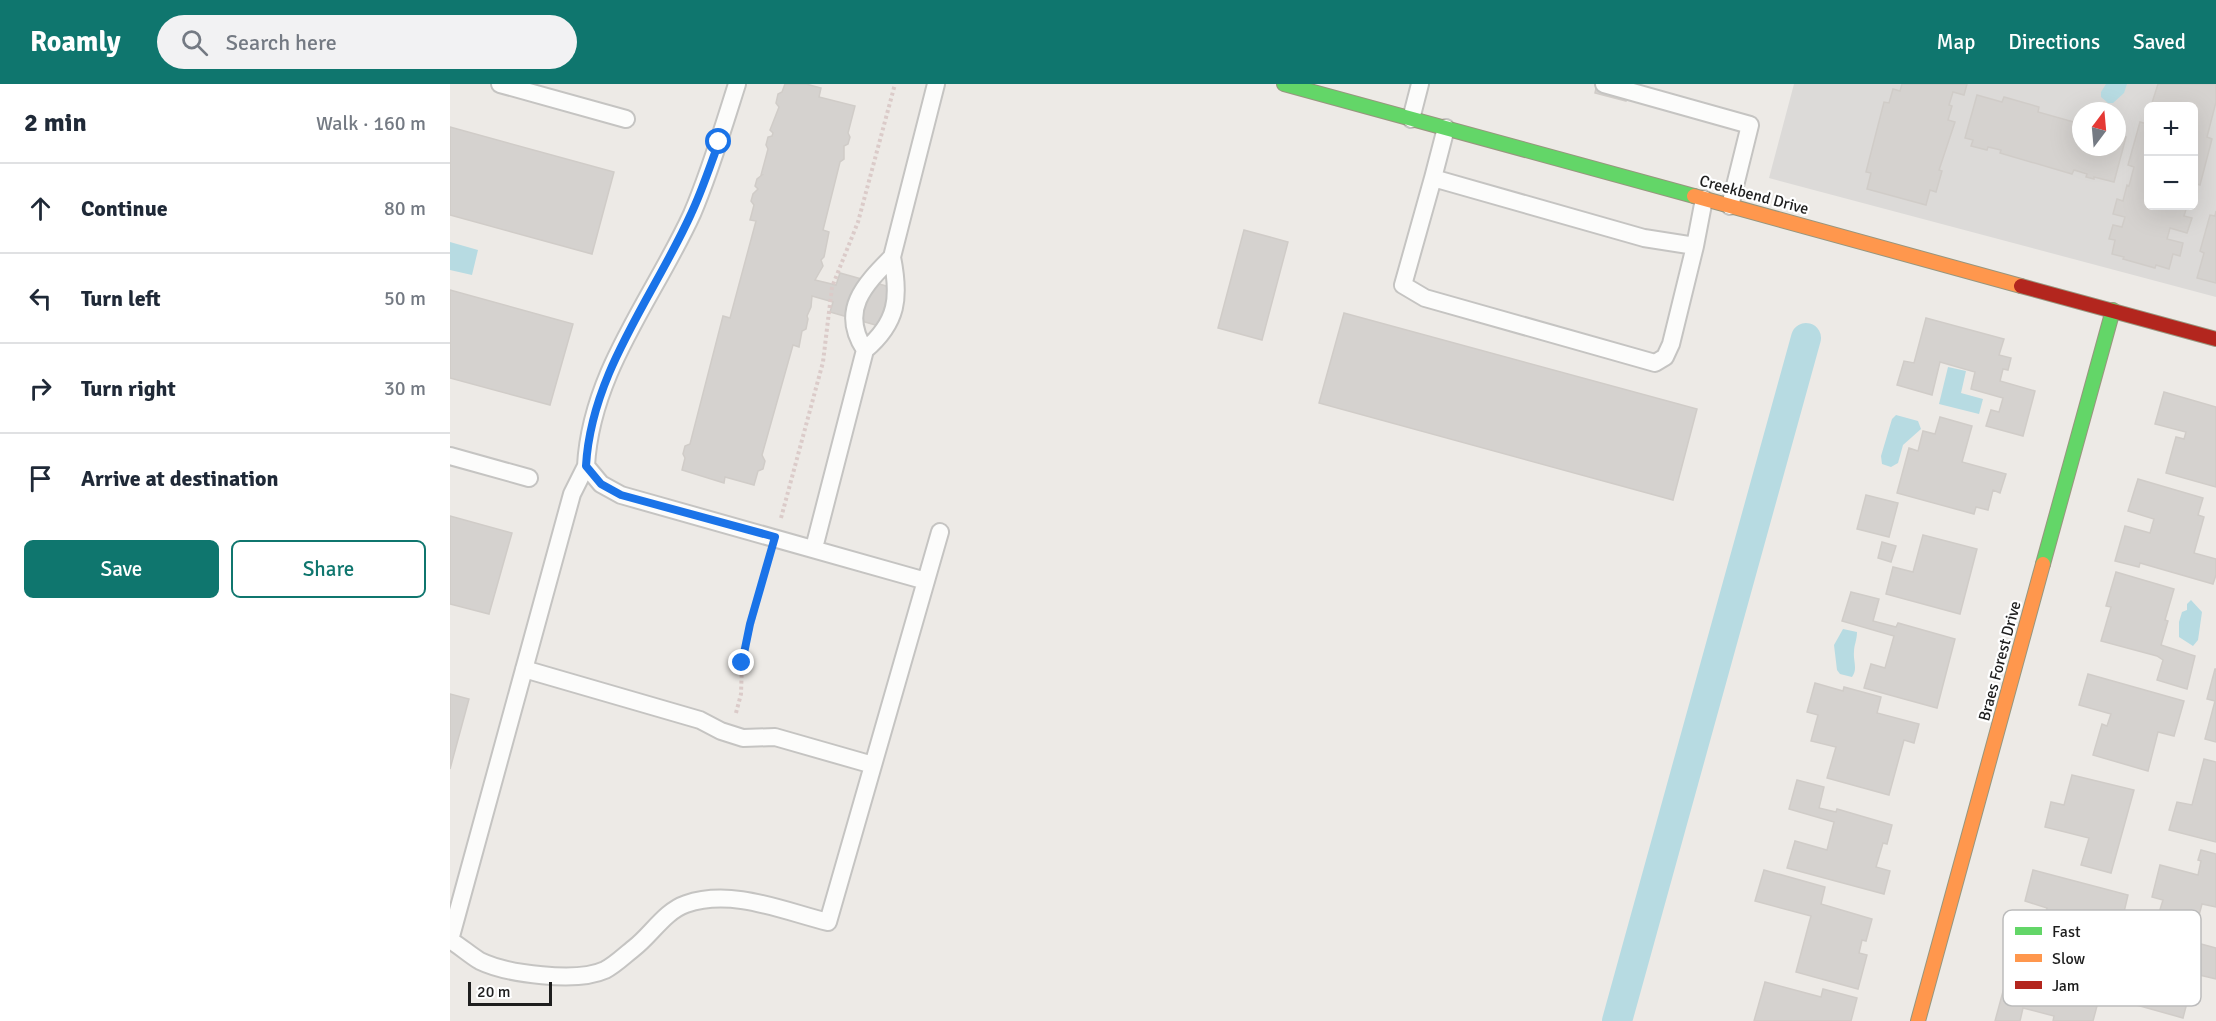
<!DOCTYPE html>
<meta charset="utf-8">
<style>
body{margin:0;font-family:Signika,sans-serif;background:#f2f2f3;color:#1f2937}
.controls{position:absolute;right:18px;top:18px;display:grid;overflow:hidden;border-radius:9px;box-shadow:0 6px 24px #0002}
.controls button{width:54px;height:54px;display:grid;place-items:center;padding:0;border:0;border-bottom:2px solid #e0e1e3;background:#fff;color:#1f2937;font:30px sans-serif}
.compass{position:absolute;left:1622px;top:18px;width:54px;height:54px;border-radius:50%;background:#fff;box-shadow:0 6px 24px #0002;rotate:16deg}
.scale{position:absolute;left:18px;bottom:15px;width:84px;box-sizing:border-box;padding-left:6px;border:3px solid #1e1e1e;border-top:0;font-size:16px;line-height:21px;white-space:nowrap;color:#1e1e1e;-webkit-text-stroke:4px #fff;paint-order:stroke}
.stop{position:absolute;width:18px;height:18px;margin:-14px;border:4px solid #1a73e8;border-radius:50%;background:#fff}
.stop.end{background:#1a73e8;border-color:#fff;box-shadow:0 2px 6px #0008}
.list{margin:0;padding:0;list-style:none}
h2{display:flex;justify-content:space-between;align-items:center;height:78px;margin:0;padding:0 24px;font-size:26px}
h2 small{font-size:20px;font-weight:400;color:#747a83}
.list li{display:grid;grid-template-columns:39px 1fr auto;gap:18px;align-items:center;box-sizing:border-box;height:90px;padding:0 24px;border-top:2px solid #e0e1e3}
.list b{display:block;font-size:22px;white-space:nowrap}
.list em{font-size:20px;font-style:normal;color:#747a83}
.actions{display:flex;gap:12px;padding:18px 24px}
.actions a{flex:1;padding:14px 0;border:2px solid #0f766e;border-radius:9px;text-align:center;font-size:21px;color:#0f766e}
.actions .main{background:#0f766e;color:#fff}
.icon{flex:none;width:33px;height:33px;fill:none;stroke:currentColor;stroke-width:2;stroke-linecap:round;stroke-linejoin:round}
.map{position:relative;flex:none;width:1766px;height:937px;overflow:hidden}
header{display:flex;align-items:center;gap:36px;box-sizing:border-box;height:84px;padding:0 30px;background:#0f766e;color:#fff}
header strong{font-size:28px}
nav{display:flex;gap:33px;margin-inline-start:auto;font-size:21px}
.search{width:420px;height:54px;background:#f2f2f3;display:flex;align-items:center;gap:15px;box-sizing:border-box;padding:0 21px;border-radius:33px;color:#747a83;font-size:22px}
main{display:flex}
aside{flex:1;background:#fff}
.map>svg:first-child{display:block}
.residential{fill:#dcdad8;fill-rule:evenodd}
.water{fill:#b7dbe2}
.lines{fill:none;stroke-linecap:round;stroke-linejoin:round}
.canal{stroke:#b7dbe2;stroke-width:30}
.building{fill:#d5d2cf;stroke:#d0ccc8;stroke-width:1.5}
.lane-casing{stroke:#c5c4c2;stroke-width:20}
.fast-casing{stroke:#97967e;stroke-width:16}
.slow-casing{stroke:#97967e;stroke-width:16}
.jam-casing{stroke:#97967e;stroke-width:16}
.path{stroke:#dbcbc9;stroke-width:4;stroke-dasharray:3 3;stroke-linecap:butt}
.lane{stroke:#fcfcfb;stroke-width:16}
.fast{stroke:#63d668;stroke-width:14}
.slow{stroke:#ff974d;stroke-width:14}
.jam{stroke:#b3261e;stroke-width:14}
.route{stroke:#1a73e8;stroke-width:8}
.labels{text-anchor:middle;dominant-baseline:central;stroke-width:4.5;stroke-linejoin:round;paint-order:stroke}
.street-label{font-size:16px;fill:#1e1e1e;stroke:#fff}
.key{fill:#fff;stroke:#bcbcbc;stroke-width:1.5}
.key-label{font-size:16px;fill:#1e1e1e}
</style>
<header>
<strong>Roamly</strong>
<div class="search"><svg class="icon" aria-label="search" viewBox="0 0 24 24"><circle cx="10" cy="10" r="6"/><path d="M15 15l6 6"/></svg>Search here</div>
<nav><a>Map</a><a>Directions</a><a>Saved</a></nav>
</header>
<main>
<aside>
<h2>2 min<small>Walk · 160 m</small></h2>
<ul class="list">
<li><svg class="icon" aria-label="ahead" viewBox="0 0 24 24"><path d="M12 20V5M6 11l6-6 6 6"/></svg><div><b>Continue</b></div><em>80 m</em></li>
<li><svg class="icon" aria-label="left" viewBox="0 0 24 24"><path d="M17 20v-9H6M10 6l-5 5 5 5"/></svg><div><b>Turn left</b></div><em>50 m</em></li>
<li><svg class="icon" aria-label="right" viewBox="0 0 24 24"><path d="M7 20v-9h11M14 6l5 5-5 5"/></svg><div><b>Turn right</b></div><em>30 m</em></li>
<li><svg class="icon" aria-label="arrive" viewBox="0 0 24 24"><path d="M6 21V4h12l-3 4 3 4H6"/></svg><div><b>Arrive at destination</b></div></li>
</ul>
<div class="actions"><a class="main">Save</a><a>Share</a></div>
</aside>
<div class="map">
<svg width="1766" height="937" viewBox="0 0 1766 937">
<rect width="100%" height="100%" fill="#edeae6"/>
<!-- residential -->
<path class="residential" d="M1344 0H1766V213L1319 94ZM1698 22H1744V122H1698ZM1631 27H1667V63H1631Z"/>
<!-- water -->
<path class="water" d="M1656 0H1677L1674 9 1663 19H1658L1651 13V8Z
M0 158 28 166 22 191 0 186Z
M1498 283 1516 287 1511 309 1533 315 1529 330 1489 320Z
M1446 331 1468 337 1471 345 1453 361 1448 379 1441 383 1432 380 1431 372 1442 335Z
M1741 516 1752 528 1748 556 1743 562 1729 553V538L1732 528 1737 526V520Z
M1393 545 1407 548C1407 556 1404 561 1404 568 1403 577 1408 585 1402 593L1390 590 1387 586 1384 561Z"/>
<g class="lines">
<!-- canal -->
<path class="canal" d="M1167 937 1356 254"/>
</g>
<!-- building -->
<path class="building" d="M335 0H356L371 4 369 13 405 22 398 49 400 53 398 60 394 62V75L390 78 373 146 379 148 374 173 371 176 373 182 365 196 386 201 390 189 440 203 429 242 380 228 383 218 362 212 361 223 357 232 358 235 356 245 352 247 349 263 343 261 312 371 315 377 313 385 308 387 304 401 275 393 274 399 232 386 235 374 233 370 235 362 240 360 273 232 280 234 306 137 300 136 304 121 301 117 303 110 308 105 305 102 307 95 312 91H311L318 65 316 61 318 53 322 52 323 49 320 46 329 23 326 19 328 10 332 8Z
M1147 0H1181L1176 17 1145 9Z
M1452 0H1517L1514 11 1503 8 1499 21 1502 22 1498 36 1505 38 1489 86 1492 87 1486 108 1480 106 1476 121 1417 105 1421 89 1416 88 1434 18 1439 19 1443 5 1450 7Z
M1708 0H1766V18L1757 53 1762 55 1750 101 1744 99V22H1701Z
M1527 11 1552 18 1554 13 1589 23 1588 28 1631 40V63H1667V50L1676 53 1664 98 1644 93V95L1636 93 1637 90 1624 86 1622 90 1550 69 1551 66 1538 63 1537 66 1521 62 1523 56 1515 54Z
M1698 33V122H1737L1734 132 1742 134 1737 149 1720 144 1717 155 1733 159 1730 172 1723 170 1719 185 1706 181 1705 184 1673 175 1674 173 1662 170 1665 156 1659 155 1663 141 1672 143 1675 133 1663 130 1667 115 1673 117 1677 101 1679 102 1684 83 1678 81 1690 38 1697 40Z
M0 43 164 88 142 170 0 131Z
M1766 127V199L1747 194 1754 169 1750 167 1760 131 1765 132Z
M794 146 838 158 812 256 768 244Z
M0 206 123 240 100 321 0 294Z
M894 229 1247 325 1223 416 869 319Z
M1476 234 1554 255 1549 271 1561 274 1558 286 1553 285 1550 297 1585 307 1573 352 1536 342 1541 326 1549 328 1553 314 1521 305 1525 288 1490 278 1482 311 1447 301 1454 277 1464 279Z
M1714 308 1766 323V403L1716 389 1726 353 1734 355 1736 348 1705 340Z
M1490 333 1522 342 1512 378 1556 390 1550 409 1543 406 1538 426 1526 423 1524 430 1447 409 1459 364 1468 367 1473 347 1485 350Z
M1688 395 1753 414 1748 431 1754 433 1744 469 1766 475V491L1763 500 1690 479 1689 483 1665 477 1675 442 1700 449 1704 435 1678 427Z
M1416 411 1448 419 1439 453 1407 445Z
M0 432 62 449 39 530 0 520Z
M1473 451 1527 465 1510 530 1436 510 1443 483 1463 488Z
M1432 458 1446 462 1441 478 1428 474Z
M1666 488 1724 505 1715 536 1718 537 1711 561 1745 572 1737 605 1707 596 1713 576 1707 572 1651 557 1661 523 1656 522Z
M1401 508 1429 515 1423 537 1446 543 1448 539 1505 555 1487 624 1414 604 1421 580 1435 584 1444 552 1392 537Z
M1765 585H1766V658L1755 655 1765 617 1757 615Z
M1638 590 1734 617 1724 652 1708 648 1698 687 1643 671 1652 640 1657 642 1661 630 1629 621Z
M1365 599 1393 607 1394 603 1431 613 1427 629 1469 640 1464 659 1454 656 1439 711 1377 694 1386 663 1361 657 1368 631 1357 628Z
M0 610 19 615 0 685Z
M1754 675 1766 678V758L1719 746 1727 718 1742 721Z
M1622 691 1684 706 1661 789 1631 781 1639 754 1595 743 1601 718 1614 721Z
M1347 696 1374 703 1369 724 1386 728 1387 725 1442 741 1437 760 1433 759 1426 783 1440 787 1434 810 1337 784 1345 757 1377 766 1384 738 1339 725Z
M1751 766 1766 770V823L1752 820 1745 846 1707 835 1713 816 1702 813 1710 781 1748 791 1751 777 1748 776Z
M1314 786 1375 803 1371 820 1422 835 1416 857 1412 856 1409 869 1417 871 1408 905 1346 888 1361 832 1305 817Z
M1583 786 1678 811 1671 841 1655 837 1642 882 1586 867 1594 836 1606 839 1608 831 1596 828 1597 824 1575 817Z
M1692 844 1766 864V895L1745 890 1742 903 1736 901 1734 910 1739 911 1733 934 1672 917Z
M1561 878 1599 888 1593 912 1611 917 1617 893 1652 903 1643 937H1603L1604 932 1573 924 1570 937H1545Z
M1315 898 1371 913 1373 905 1407 914 1401 937H1304Z"/>
<g class="lines">
<!-- lane casing -->
<g class="lane-casing">
<path id="lane" d="M50 0 176 35
M287 0C273 44 260 88 242 130 204 213 141 288 136 382L151 400 171 411 476 497
M1154 0 1300 41 1280 122
M961 35 970 0
M996 44 983 94 1194 154 1245 162 1254 115
M983 94 953 201 975 214 1205 279 1215 273 1221 260 1245 162
M442 173 486 0
M0 372 79 394
M136 382 122 410 0 856C10 862 20 871 30 877 57 890 127 899 155 886 165 881 175 871 184 864 201 851 215 827 236 820 282 804 333 827 378 838L490 448
M364 464 415 266C448 238 450 213 442 173 414 201 389 227 415 266
M74 585 250 636 271 647 293 654 325 653 423 681"/>
</g>
<!-- fast casing -->
<g class="fast-casing">
<path id="fast" d="M834 0 1244 112
M1593 480 1663 226"/>
</g>
<!-- slow casing -->
<g class="slow-casing">
<path id="slow" d="M1244 112 1571 202
M1468 937 1593 480"/>
</g>
<!-- jam casing -->
<g class="jam-casing">
<path id="jam" d="M1571 202 1766 255"/>
</g>
<!-- path -->
<path class="path" d="M331 434 373 278 382 203 408 138 445 0
M286 629 291 610 292 579 319 476"/>
<!-- lane -->
<use href="#lane" class="lane"/>
<!-- fast -->
<use href="#fast" class="fast"/>
<!-- slow -->
<use href="#slow" class="slow"/>
<!-- jam -->
<use href="#jam" class="jam"/>
</g>
<g class="lines">
<!-- route -->
<path class="route" d="M269 58C260 82 252 107 241 130 204 212 141 289 136 382L151 400 171 411 325 453 300 540 292 579"/>
</g>
<g class="labels">
<!-- street labels -->
<g class="street-label">
<text transform="translate(1304 111) rotate(15)">Creekbend Drive</text>
<text transform="translate(1550 577) rotate(-75)">Braes Forest Drive</text>
</g>
</g>
<!-- legend -->
<rect x="1553" y="826" width="198" height="96" rx="9" class="key"/>
<rect x="1565" y="843" width="27" height="8" fill="#63d668"/>
<rect x="1565" y="870" width="27" height="8" fill="#ff974d"/>
<rect x="1565" y="897" width="27" height="8" fill="#b3261e"/>
<g class="key-label">
<text x="1602" y="853">Fast</text>
<text x="1602" y="880">Slow</text>
<text x="1602" y="907">Jam</text>
</g>
</svg>
<div class="controls">
<button>+</button>
<button>−</button>
</div>
<svg class="compass" viewBox="-18 -18 36 36"><path d="M0-13l5 13h-10z" fill="#e53935"/><path d="M0 13l5-13h-10z" fill="#747a83"/></svg>
<div class="scale">20 m</div>
<div class="stop" style="left:269px;top:58px"></div>
<div class="stop end" style="left:292px;top:579px"></div>
</div>
</main>
